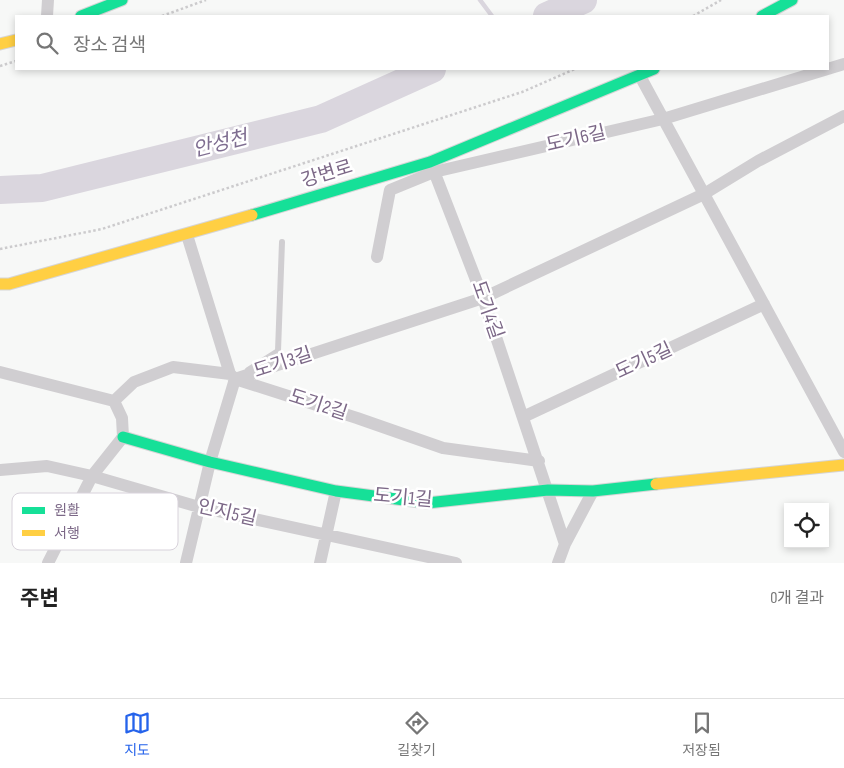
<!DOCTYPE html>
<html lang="ko">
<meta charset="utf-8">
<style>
body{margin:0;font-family:"Sofia Sans Condensed","Noto Sans KR",sans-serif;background:#f2f2f2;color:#222}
.controls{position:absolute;right:15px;bottom:15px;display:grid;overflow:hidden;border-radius:0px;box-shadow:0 2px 8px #0003}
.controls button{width:45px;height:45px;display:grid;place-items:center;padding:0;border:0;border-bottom:1px solid #e0e0e0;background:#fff;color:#222;font:25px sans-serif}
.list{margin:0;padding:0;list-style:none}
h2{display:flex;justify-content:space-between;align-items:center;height:65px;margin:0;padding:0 20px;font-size:21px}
h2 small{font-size:16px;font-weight:400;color:#767676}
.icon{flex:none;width:28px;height:28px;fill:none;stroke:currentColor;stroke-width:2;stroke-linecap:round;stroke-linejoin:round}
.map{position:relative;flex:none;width:844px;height:563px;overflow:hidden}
.search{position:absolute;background:#fff;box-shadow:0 2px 8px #0003;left:15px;right:15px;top:15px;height:55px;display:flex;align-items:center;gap:12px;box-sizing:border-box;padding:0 18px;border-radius:0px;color:#767676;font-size:19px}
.sheet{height:135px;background:#fff}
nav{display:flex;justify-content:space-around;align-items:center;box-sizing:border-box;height:70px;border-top:1px solid #e0e0e0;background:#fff;font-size:14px;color:#767676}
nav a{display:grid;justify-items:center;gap:2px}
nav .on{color:#2563eb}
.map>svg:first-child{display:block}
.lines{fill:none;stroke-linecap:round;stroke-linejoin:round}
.stream{stroke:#dad6de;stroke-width:4.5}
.river{stroke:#dad6de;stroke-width:28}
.fast-casing{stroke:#d6d5d6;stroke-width:13}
.slow-casing{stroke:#d6d5d6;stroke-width:13}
.path{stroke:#cccbcd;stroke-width:2.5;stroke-dasharray:2.5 2.5;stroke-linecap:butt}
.lane{stroke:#d0ced1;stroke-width:6}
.street{stroke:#d0ced1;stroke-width:12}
.fast{stroke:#16e098;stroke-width:11}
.slow{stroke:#ffcf43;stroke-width:11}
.labels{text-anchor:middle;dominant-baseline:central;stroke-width:5;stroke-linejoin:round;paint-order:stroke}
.street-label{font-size:19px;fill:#7c6887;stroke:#fff}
.water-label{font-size:20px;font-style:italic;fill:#7f6e91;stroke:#fff}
.key{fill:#fff;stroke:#d8d2db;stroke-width:1}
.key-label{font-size:14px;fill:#7c6887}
</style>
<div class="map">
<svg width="844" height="563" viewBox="0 0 844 563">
<rect width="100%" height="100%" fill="#f7f8f7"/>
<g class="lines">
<!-- stream -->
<path class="stream" d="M480 0 492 16"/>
<!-- river -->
<path class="river" d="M547 16 583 0
M0 190 42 188 321 119 432 69"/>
<!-- fast casing -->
<g class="fast-casing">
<path id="fast" d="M81 16 122 0
M762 16 792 0
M252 215 430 162 654 69
M123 437 210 462 336 491 427 503 548 490 593 491 656 484"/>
</g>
<!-- slow casing -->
<g class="slow-casing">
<path id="slow" d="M0 44 16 40
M0 284H9L252 215
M656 484 844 465"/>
</g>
<!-- path -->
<path class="path" d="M162 16 206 0
M693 16 721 0
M0 66 16 61
M0 249 102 229 522 92 575 69"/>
<!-- lane -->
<path class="lane" d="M248 370 278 351 282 242"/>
<!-- street -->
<path class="street" d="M47 16 48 0
M640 76 844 452
M432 166 483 298 565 544
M187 235 230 374
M377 257 390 190 434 172 663 119 844 64
M0 372 114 401 122 418 123 437 92 476 48 563
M235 379 483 298 704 194 758 161 844 116
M114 401 134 382 173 367 230 374 235 379 357 418 443 448 539 461
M523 417 764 304
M0 470 47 466 92 476 199 507 456 563
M186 563 210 462 235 379
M320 563 336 491
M558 563 565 544 593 491"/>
<!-- fast -->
<use href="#fast" class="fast"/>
<!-- slow -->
<use href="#slow" class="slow"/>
</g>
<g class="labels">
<!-- street labels -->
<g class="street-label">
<text transform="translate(576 139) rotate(-13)">도기6길</text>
<text transform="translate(327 174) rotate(-17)">강변로</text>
<text transform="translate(487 310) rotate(71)">도기4길</text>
<text transform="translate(644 361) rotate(-25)">도기5길</text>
<text transform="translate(283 363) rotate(-18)">도기3길</text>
<text transform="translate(318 405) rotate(18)">도기2길</text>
<text transform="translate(403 498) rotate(5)">도기1길</text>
<text transform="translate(227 513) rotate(13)">인지5길</text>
</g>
<!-- water labels -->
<g class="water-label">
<text transform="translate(220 144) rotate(-14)">안성천</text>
</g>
</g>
<!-- legend -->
<rect x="12" y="493" width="166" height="57" rx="8" class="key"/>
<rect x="22" y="507" width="23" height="7" fill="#16e098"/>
<rect x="22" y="530" width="23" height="6" fill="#ffcf43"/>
<g class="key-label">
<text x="54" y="515">원활</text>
<text x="54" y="538">서행</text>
</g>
</svg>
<div class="controls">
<button><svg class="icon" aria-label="locate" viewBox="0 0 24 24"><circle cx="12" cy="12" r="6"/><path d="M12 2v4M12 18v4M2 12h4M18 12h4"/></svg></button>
</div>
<div class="search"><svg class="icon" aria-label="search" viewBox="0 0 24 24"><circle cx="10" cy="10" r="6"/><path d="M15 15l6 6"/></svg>장소 검색</div>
</div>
<section class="sheet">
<h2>주변<small>0개 결과</small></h2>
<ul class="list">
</ul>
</section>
<nav>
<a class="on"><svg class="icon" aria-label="map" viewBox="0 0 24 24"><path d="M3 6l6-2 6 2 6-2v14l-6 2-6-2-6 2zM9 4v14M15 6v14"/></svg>지도</a>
<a><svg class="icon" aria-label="directions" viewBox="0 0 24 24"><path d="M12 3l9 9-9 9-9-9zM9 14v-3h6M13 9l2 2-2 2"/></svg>길찾기</a>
<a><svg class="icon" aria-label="saved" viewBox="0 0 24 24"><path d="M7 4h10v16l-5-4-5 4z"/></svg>저장됨</a>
</nav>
